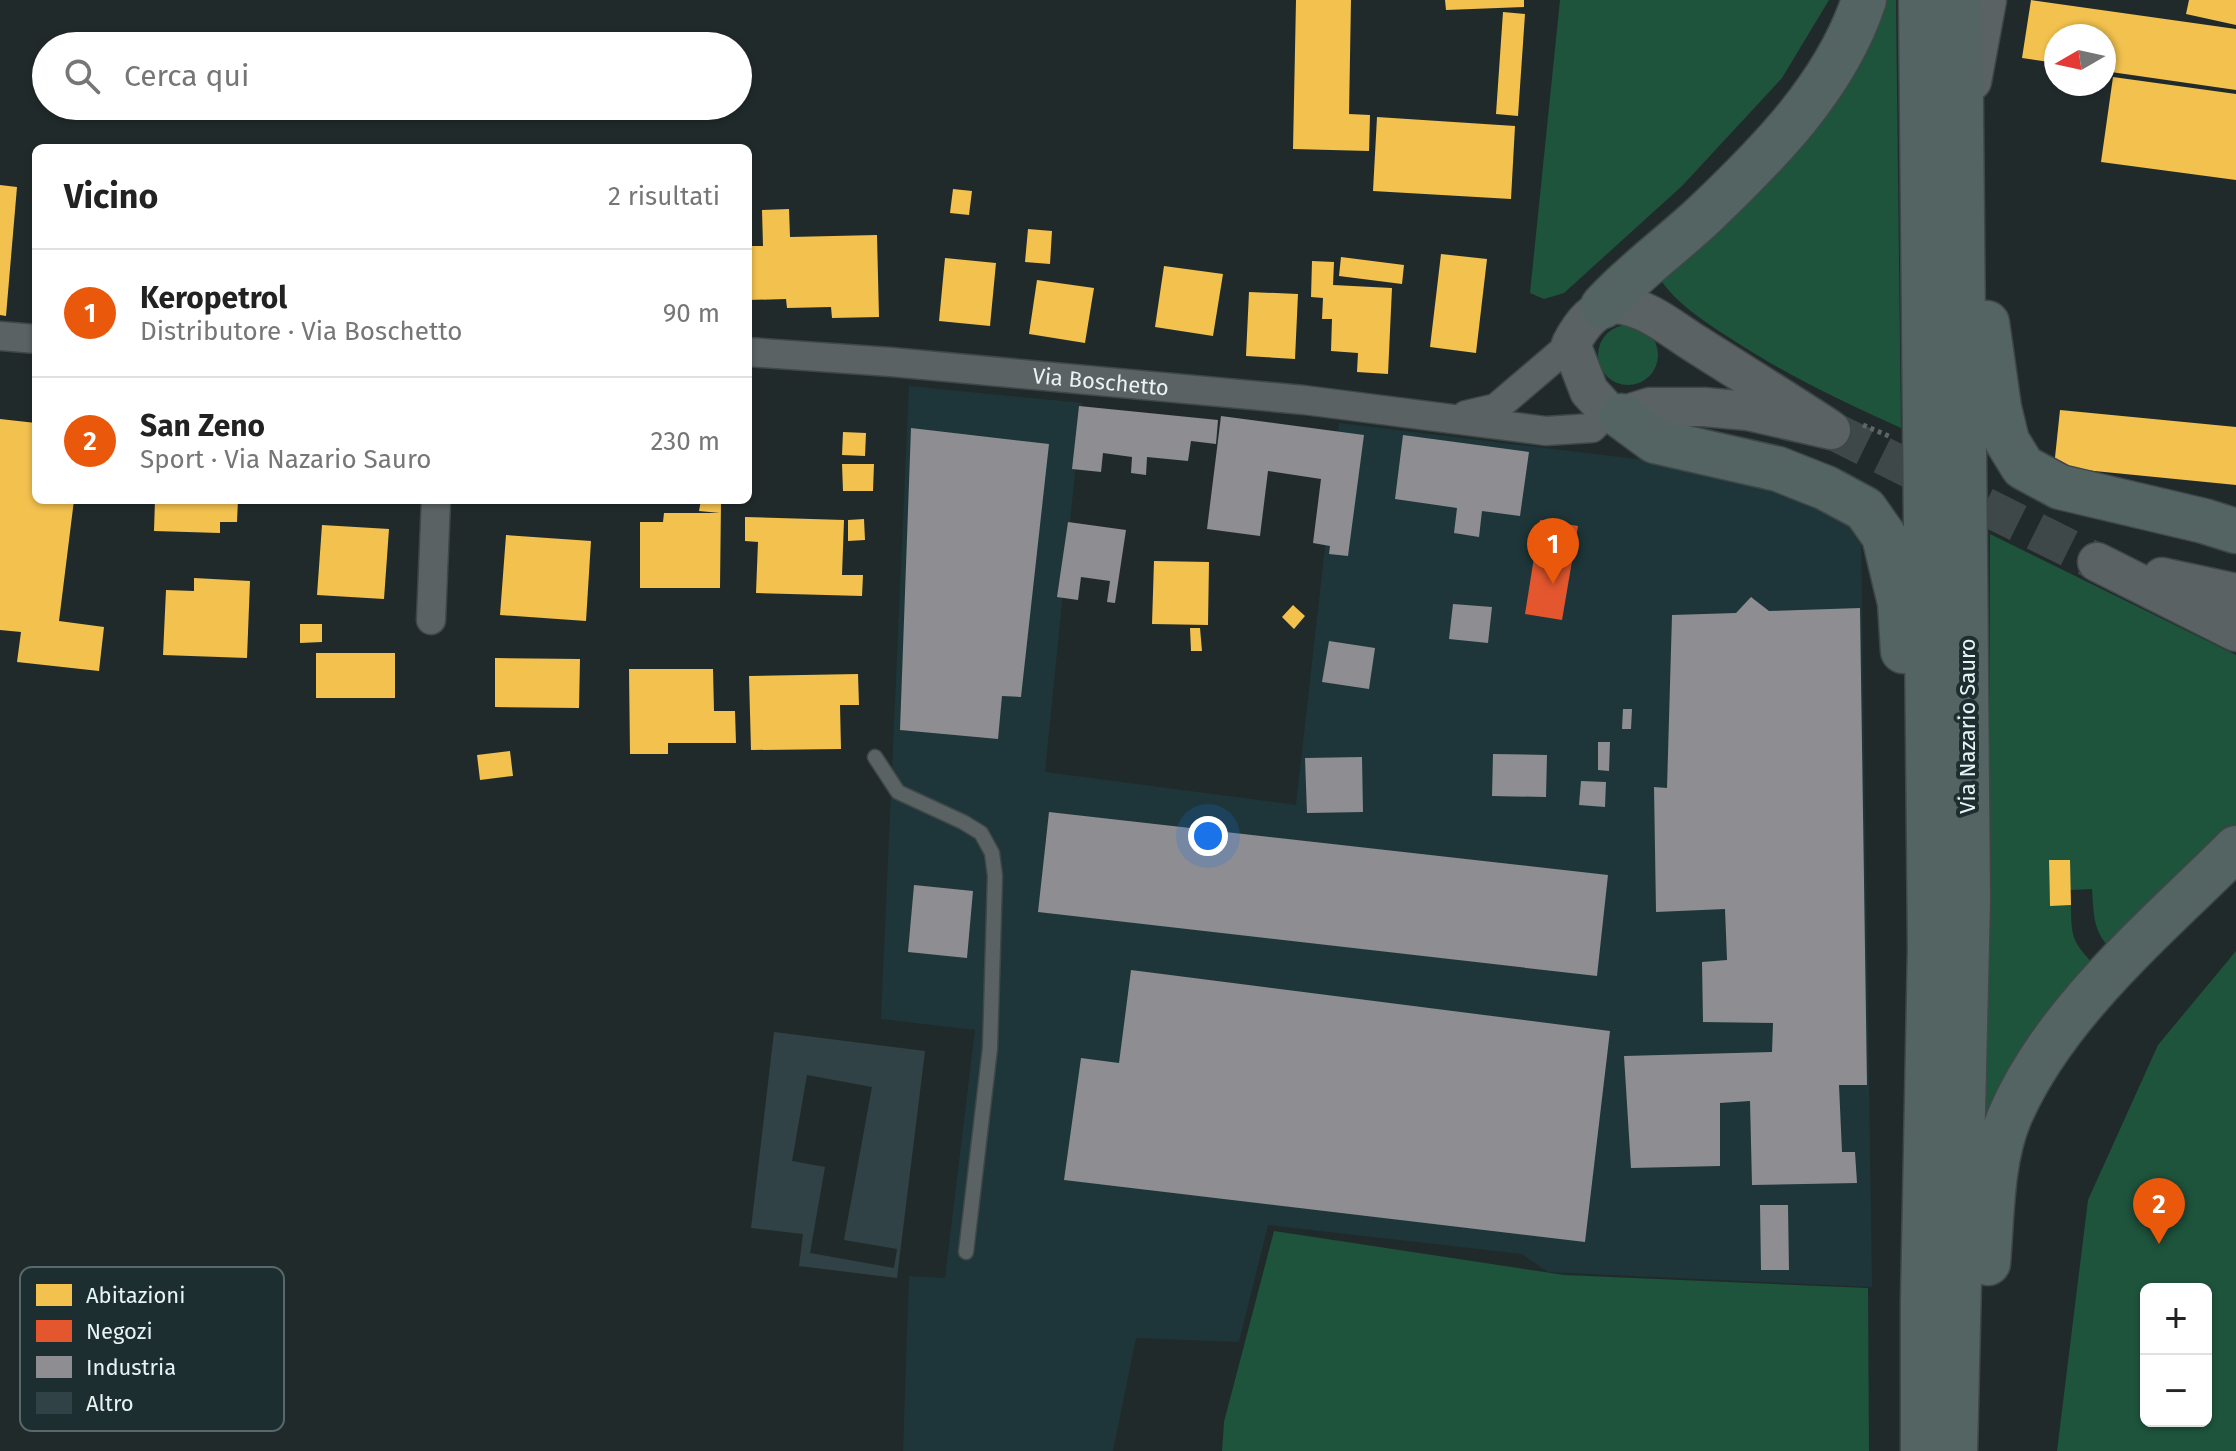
<!DOCTYPE html>
<html lang="it">
<meta charset="utf-8">
<style>
body{margin:0;font-family:"Fira Sans",sans-serif;background:#f2f2f2;color:#222}
.controls{position:absolute;right:24px;bottom:24px;display:grid;overflow:hidden;border-radius:12px;box-shadow:0 2px 6px #0004}
.controls button{width:72px;height:72px;display:grid;place-items:center;padding:0;border:0;border-bottom:2px solid #e0e0e0;background:#fff;color:#222;font:40px sans-serif}
.compass{position:absolute;left:2044px;top:24px;width:72px;height:72px;border-radius:50%;background:#fff;box-shadow:0 2px 6px #0004;rotate:261deg}
.you{position:absolute;left:1208px;top:836px;width:28px;height:28px;margin:-20px;border:6px solid #fff;border-radius:50%;background:#1a73e8;box-shadow:0 0 0 12px #1a73e833}
.badge{display:grid;place-items:center;width:52px;height:52px;border-radius:50%;background:#ea580c;color:#fff;font-size:26px;font-weight:700}
.pin{position:absolute;translate:-50% -66px;filter:drop-shadow(0 2px 4px #0008)}
.pin::after{content:'';position:absolute;top:42px;width:28px;height:24px;background:inherit;clip-path:polygon(0 0,100% 0,50% 100%)}
.list{margin:0;padding:0;list-style:none}
h2{display:flex;justify-content:space-between;align-items:center;height:104px;margin:0;padding:0 32px;font-size:34px}
h2 small{font-size:26px;font-weight:400;color:#767676}
.list li{display:grid;grid-template-columns:52px 1fr auto;gap:24px;align-items:center;box-sizing:border-box;height:128px;padding:0 32px;border-top:2px solid #e0e0e0}
.list b{display:block;font-size:30px;white-space:nowrap}
.list p{margin:0;font-size:26px;white-space:nowrap;color:#767676}
.list em{font-size:26px;font-style:normal;color:#767676}
.icon{flex:none;width:44px;height:44px;fill:none;stroke:currentColor;stroke-width:2;stroke-linecap:round;stroke-linejoin:round}
.map{position:relative;flex:none;width:2236px;height:1451px;overflow:hidden}
.search{position:absolute;background:#fff;box-shadow:0 2px 6px #0004;left:32px;top:32px;width:720px;height:88px;display:flex;align-items:center;gap:20px;box-sizing:border-box;padding:0 28px;border-radius:44px;color:#767676;font-size:30px}
.panel{position:absolute;background:#fff;box-shadow:0 2px 6px #0004;left:32px;top:144px;width:720px;height:360px;border-radius:12px}
.map>svg:first-child{display:block}
.built{fill:#1e3639}
.green{fill:#1e533c;fill-rule:evenodd}
.homes{fill:#f2c14e}
.shops{fill:#e4572e}
.industry{fill:#8d8d92}
.building{fill:#314246;fill-rule:evenodd}
.lines{fill:none;stroke-linecap:round;stroke-linejoin:round}
.secondary-tunnel{stroke:#3f4849;stroke-width:38;stroke-dasharray:38 19;stroke-linecap:butt}
.lane-casing{stroke:#3f4748;stroke-width:17}
.street-casing{stroke:#3f4748;stroke-width:31}
.secondary-casing{stroke:#3f4748;stroke-width:41}
.highway-casing{stroke:#3f4748;stroke-width:47}
.path{stroke:#5e6667;stroke-width:5;stroke-dasharray:4 4;stroke-linecap:butt}
.lane{stroke:#5b6263;stroke-width:14}
.street{stroke:#5b6263;stroke-width:28}
.secondary{stroke:#5b6263;stroke-width:38}
.highway{stroke:#546463;stroke-width:44}
.labels{text-anchor:middle;dominant-baseline:central;stroke-width:8;stroke-linejoin:round;paint-order:stroke}
.street-label{font-size:22px;fill:#e8f3f4;stroke:#1c2e30}
.key{fill:#1c2e30;stroke:#59696b;stroke-width:2}
.key-label{font-size:22px;fill:#e8f3f4}
</style>
<div class="map">
<svg width="2236" height="1451" viewBox="0 0 2236 1451">
<rect width="100%" height="100%" fill="#212a2b"/>
<!-- built -->
<path class="built" d="M909 386 1082 403 1045 772 1296 805 1339 423 1686 465 1829 501 1861 532 1872 1287 1548 1272 1522 1254 1268 1225 1239 1342 1136 1338 1113 1451H903L909 1276 945 1278 975 1030 881 1019Z"/>
<!-- green -->
<path class="green" d="M1560 0H1829L1782 78 1682 186 1564 293 1544 299 1530 293Z
M1879 0H1896L1901 428C1838 400 1779 371 1722 333 1698 317 1673 300 1658 276Z
M1598 355a30 30 0 1 1 60 0a30 30 0 1 1-60 0Z
M1990 534 2236 655V827L2113 952C2093 931 2094 918 2092 889L2070 890V860L2049 861 2050 905H2071C2071 939 2073 942 2096 967L1983 1139 1989 903Z
M2236 951V1451H2057L2088 1200 2158 1045ZM2206 1289V1421H2146V1289Z
M1274 1231 1564 1275 1868 1288 1869 1451H1222L1224 1422Z"/>
<!-- homes -->
<path class="homes" d="M1296 0H1351L1349 114 1370 115 1369 151 1293 149Z
M1445 0H1524V7L1446 10Z
M2031 0 2236 29V90L2104 71V36H2056V63L2022 58Z
M2189 0H2236V25L2186 14Z
M1503 12 1525 14 1518 116 1496 114Z
M2113 77 2236 94V180L2101 162Z
M1377 117 1515 126 1511 199 1373 191Z
M0 185 17 187 6 316 0 315Z
M953 189 972 191 969 215 950 213Z
M789 209 790 237 877 235 879 317 832 318 831 307 787 308 786 299 748 300V246H763L762 210Z
M1028 229 1052 231 1050 264 1025 262Z
M1441 254 1487 259 1476 353 1430 347Z
M1341 257 1404 265 1402 284 1339 276Z
M945 258 996 263 990 326 939 321Z
M1312 261 1334 262 1333 285 1392 288 1388 374 1357 372 1358 353 1331 351 1332 319H1322L1323 298 1311 297Z
M1164 266 1223 274 1213 336 1155 327Z
M1037 280 1094 288 1085 343 1029 334Z
M1249 292 1298 294 1295 359 1246 356Z
M2060 410 2236 427V485L2054 467Z
M0 419 36 423V500H74L59 621 104 627 99 671 17 662 21 632 0 630Z
M843 432 866 433 865 456 842 455Z
M842 464H874L873 491H843Z
M155 500H238L237 522H220V533L154 531Z
M701 500 721 502 720 588H640V522H663L664 513H720L699 511Z
M745 517 844 520 842 575H863L862 596 756 593 758 542 745 541Z
M864 519 865 540 848 541V520Z
M322 525 389 529 384 599 317 595Z
M506 535 591 541 586 621 500 615Z
M1154 561 1209 562 1208 625 1152 624Z
M194 578 250 581 247 658 163 655 166 590 194 591Z
M1293 605 1305 616 1294 629 1282 617Z
M300 624H322V642L300 643Z
M1190 628H1200L1202 651H1191Z
M316 653H395V698H316Z
M495 658 580 659 579 708 495 707Z
M629 669H713L714 711H735L736 743H668V754H630Z
M858 674 859 705H840L841 749 751 750 749 676Z
M510 751 513 776 480 780 477 755Z
M2049 860H2070L2071 905 2050 906Z"/>
<!-- shops -->
<path class="shops" d="M1540 520 1578 526 1562 620 1525 614Z"/>
<!-- industry -->
<path class="industry" d="M1079 406 1218 420 1216 444 1191 441 1188 461 1147 457 1146 475 1131 473 1132 457 1103 453 1101 472 1072 469Z
M1221 416 1364 435 1348 556 1329 554 1330 546 1313 543 1321 479 1268 471 1260 536 1207 529Z
M911 428 1049 444 1021 697 1002 696 998 739 900 730Z
M1403 435 1529 452 1520 516 1482 511 1479 537 1454 533 1457 508 1395 499Z
M1068 522 1126 530 1115 603 1107 602 1110 581 1081 577 1078 600 1057 597Z
M1751 597 1769 611 1860 608 1867 1085H1839L1842 1152H1855L1857 1183 1752 1185 1750 1101 1720 1103V1166L1631 1168 1624 1056 1772 1052 1773 1023 1703 1022 1702 962 1727 960 1725 909 1656 912 1654 787 1667 788 1672 615 1736 613Z
M1453 604 1492 607 1488 643 1449 639Z
M1329 641 1375 648 1369 689 1322 682Z
M1623 709H1632L1631 729H1622Z
M1598 742H1610L1609 771 1598 770Z
M1493 754 1547 755 1546 797 1492 796Z
M1362 757 1363 812 1307 813 1305 758Z
M1581 781 1606 782 1605 807 1579 805Z
M1049 812 1608 875 1597 976 1038 912Z
M914 885 973 891 967 958 908 952Z
M1131 970 1610 1031 1585 1242 1064 1180 1081 1058 1119 1063Z
M1760 1205H1788L1789 1270H1761Z"/>
<!-- building -->
<path class="building" d="M774 1032 925 1051 897 1278 799 1266 803 1234 751 1228ZM807 1075 872 1087 844 1240 897 1249 894 1268 810 1253 825 1167 792 1161Z"/>
<g class="lines">
<!-- secondary-tunnel -->
<path class="secondary-tunnel" d="M1831 430 2097 562"/>
<!-- lane casing -->
<g class="lane-casing">
<path id="lane" d="M875 757 898 792 963 822 981 833 992 853 995 876 990 1048 966 1252"/>
</g>
<!-- street casing -->
<g class="street-casing">
<g id="street">
<path d="M0 336 36 339"/>
<path id="s1" d="M748 352 891 362 1304 400 1546 431 1592 428 1608 412"/>
<path d="M1466 415 1496 408 1571 344"/>
<path d="M431 620 436 500"/>
</g>
</g>
<!-- secondary casing -->
<g class="secondary-casing">
<path id="secondary" d="M1972 81 1987 0
M1617 304C1651 309 1671 329 1699 346 1743 374 1787 401 1831 430L1748 411 1704 407H1650L1621 416 1608 412 1589 391 1571 344C1582 323 1594 308 1617 304Z
M2097 562 2236 632
M2162 577 2236 593"/>
</g>
<!-- highway casing -->
<g class="highway-casing">
<path id="highway" d="M1921 0 1930 947 1923 1302V1451
M1603 306C1634 272 1671 246 1704 215 1768 154 1836 86 1864 0
M1987 323 1999 408 2007 441 2023 467 2060 487 2204 521 2236 531
M1621 416 1655 441 1778 469 1826 488 1865 509 1884 536 1900 603 1903 651
M1988 1263C1992 1216 1991 1162 2009 1118 2054 1012 2156 928 2236 848
M1955 1451 1968 899 1960 0"/>
</g>
<!-- path -->
<path class="path" d="M1863 425 1891 437"/>
<!-- lane -->
<use href="#lane" class="lane"/>
<!-- street -->
<use href="#street" class="street"/>
<!-- secondary -->
<use href="#secondary" class="secondary"/>
<!-- highway -->
<use href="#highway" class="highway"/>
</g>
<g class="labels">
<!-- street labels -->
<g class="street-label">
<text stroke="none"><textPath href="#s1" startOffset="354">Via Boschetto</textPath></text>
<text transform="translate(1967 726) rotate(-90)">Via Nazario Sauro</text>
</g>
</g>
<!-- legend -->
<rect x="20" y="1267" width="264" height="164" rx="12" class="key"/>
<rect x="36" y="1284" width="36" height="22" fill="#f2c14e"/>
<rect x="36" y="1320" width="36" height="22" fill="#e4572e"/>
<rect x="36" y="1356" width="36" height="22" fill="#8d8d92"/>
<rect x="36" y="1392" width="36" height="22" fill="#314246"/>
<g class="key-label">
<text x="86" y="1303">Abitazioni</text>
<text x="86" y="1339">Negozi</text>
<text x="86" y="1375">Industria</text>
<text x="86" y="1411">Altro</text>
</g>
</svg>
<div class="controls">
<button>+</button>
<button>−</button>
</div>
<svg class="compass" viewBox="-18 -18 36 36"><path d="M0-13l5 13h-10z" fill="#e53935"/><path d="M0 13l5-13h-10z" fill="#767676"/></svg>
<div class="you"></div>
<div class="pin badge" style="left:1553px;top:584px">1</div>
<div class="pin badge" style="left:2159px;top:1244px">2</div>
<div class="search"><svg class="icon" aria-label="search" viewBox="0 0 24 24"><circle cx="10" cy="10" r="6"/><path d="M15 15l6 6"/></svg>Cerca qui</div>
<section class="panel">
<h2>Vicino<small>2 risultati</small></h2>
<ul class="list">
<li><span class="badge">1</span><div><b>Keropetrol</b><p>Distributore · Via Boschetto</p></div><em>90 m</em></li>
<li><span class="badge">2</span><div><b>San Zeno</b><p>Sport · Via Nazario Sauro</p></div><em>230 m</em></li>
</ul>
</section>
</div>
